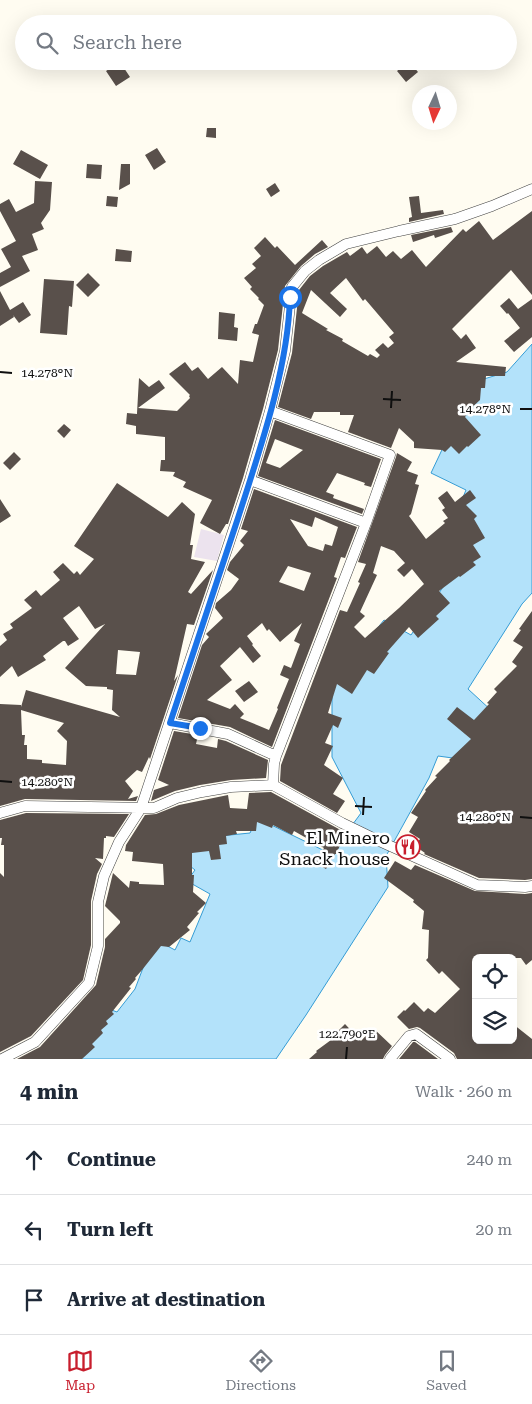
<!DOCTYPE html>
<meta charset="utf-8">
<style>
body{margin:0;font-family:"Roboto Serif",serif;background:#f6f6f7;color:#1f2937}
.controls{position:absolute;right:15px;bottom:15px;display:grid;overflow:hidden;border-radius:8px;box-shadow:0 5px 20px #0002}
.controls button{width:45px;height:45px;display:grid;place-items:center;padding:0;border:0;border-bottom:1px solid #e0e1e3;background:#fff;color:#1f2937;font:25px sans-serif}
.compass{position:absolute;left:412px;top:85px;width:45px;height:45px;border-radius:50%;background:#fff;box-shadow:0 5px 20px #0002;rotate:184deg}
.stop{position:absolute;width:15px;height:15px;margin:-11px;border:4px solid #1a73e8;border-radius:50%;background:#fff}
.stop.end{background:#1a73e8;border-color:#fff;box-shadow:0 1px 5px #0008}
.list{margin:0;padding:0;list-style:none}
h2{display:flex;justify-content:space-between;align-items:center;height:65px;margin:0;padding:0 20px;font-size:21px}
h2 small{font-size:16px;font-weight:400;color:#747a83}
.list li{display:grid;grid-template-columns:32px 1fr auto;gap:15px;align-items:center;box-sizing:border-box;height:70px;padding:0 20px;border-top:1px solid #e0e1e3}
.list b{display:block;font-size:19px;white-space:nowrap}
.list em{font-size:16px;font-style:normal;color:#747a83}
.icon{flex:none;width:28px;height:28px;fill:none;stroke:currentColor;stroke-width:2;stroke-linecap:round;stroke-linejoin:round}
.map{position:relative;flex:none;width:532px;height:1059px;overflow:hidden}
.search{position:absolute;background:#fff;box-shadow:0 5px 20px #0002;left:15px;right:15px;top:15px;height:55px;display:flex;align-items:center;gap:12px;box-sizing:border-box;padding:0 18px;border-radius:28px;color:#747a83;font-size:19px}
.sheet{height:275px;background:#fff}
nav{display:flex;justify-content:space-around;align-items:center;box-sizing:border-box;height:70px;border-top:1px solid #e0e1e3;background:#fff;font-size:14px;color:#747a83}
nav a{display:grid;justify-items:center;gap:2px}
nav .on{color:#c81e2d}
.map>svg:first-child{display:block}
.industrial{fill:#ece3ee}
.water{fill:#b3e2fa;stroke:#359cd5}
.building{fill:#59504b;fill-rule:evenodd}
.lines{fill:none;stroke-linecap:round;stroke-linejoin:round}
.minor-casing{stroke:#424242;stroke-width:11}
.minor{stroke:#fff;stroke-width:10}
.route{stroke:#1a73e8;stroke-width:6}
.ticks{fill:none;stroke:#0f0f0f;stroke-width:2}
.labels{text-anchor:middle;dominant-baseline:central;stroke-width:5;stroke-linejoin:round;paint-order:stroke}
.poi-label{font-size:18px;fill:#0f0f0f;stroke:#fff;text-anchor:end}
.ticks-label{font-size:12px;text-anchor:middle;fill:#0f0f0f;stroke:#fff;stroke-width:5;stroke-linejoin:round;paint-order:stroke}
</style>
<div class="map">
<svg width="532" height="1059" viewBox="0 0 532 1059">
<rect width="100%" height="100%" fill="#fffcf1"/>
<!-- industrial -->
<path class="industrial" d="M201 529 224 535 217 561 194 557Z"/>
<!-- water -->
<path class="water" d="M532 344V593L522 604 468 689 493 712 460 759 438 756 429 778 386 856 388 887 306 1015 276 1059H77L109 1009 117 1012 135 989 154 939 175 950 181 938 190 942 210 894 187 881 195 870 160 842 250 833 257 818 331 854 361 813 332 757V684L384 620 411 635 453 572 458 509 466 490 431 473 474 382 507 372Z"/>
<!-- building -->
<path class="building" d="M409 61 418 72 406 82 397 71Z
M120 62 130 77 116 86 106 71Z
M207 128H216V138L206 137Z
M157 148 166 162 154 170 145 155Z
M21 150 48 165 40 179 13 164Z
M87 164 102 165 101 179 86 178Z
M121 164H130V184L119 190Z
M35 181 52 182 50 210 41 223 44 229 32 234 38 250 22 256 30 271 0 287V273L11 267 1 249 16 241 0 211V204L9 199 16 212 34 203Z
M275 183 280 191 271 197 266 189Z
M107 196 118 197 117 207 106 206Z
M419 196 421 213 443 210 444 214 409 222V218L412 217 409 197Z
M532 211V295L511 270 452 329 461 339 466 334 476 348 456 362 506 367 505 376H486L485 388H481L480 400 467 412 468 413 465 417 481 435 468 447 467 446 459 454 451 446 445 452 442 450 414 448V442L399 428 391 448 348 432 354 415H340V412H314L311 419 278 407 292 353 299 290 310 276 323 266 347 252 350 256 362 247 367 254 377 246 386 257 393 251 401 259 412 250 426 267 463 229 466 232 479 221 493 240ZM346 278 363 301 365 299 394 333 389 337 394 343 388 348 383 343 375 350 380 355 377 358 370 354 368 356 342 341 343 339 326 330 328 329 302 313 311 290 340 317 347 309 330 293Z
M451 227 453 232 435 238 434 235 413 242 411 235Z
M265 237 275 248 277 246 295 265 322 240 328 247 315 254 301 266 285 286 278 350 263 409 243 478 228 524H226L220 534 200 523 212 500 183 487 186 482 173 476 175 472 160 471 161 460H165V437L136 434V426L126 424 127 413 137 414V413L139 378 149 387 159 380 165 388 138 408 177 411 190 398 189 396 190 395 169 374 185 362 192 371 198 367 208 379 222 367 238 384 240 360 253 362 259 335 252 333 255 324H257L264 305 258 299 259 298 250 289 252 287 244 278 256 268 252 264 261 256 254 248Z
M116 249 132 251 131 262 115 261Z
M88 273 100 285 88 297 76 285Z
M44 279 74 281 72 307 69 306 67 335 40 333Z
M0 291 10 310 23 302 31 315 19 323 13 315 14 317 0 326Z
M509 298 518 309 532 299V337L514 352 504 341 520 328 508 313 507 314 500 306Z
M219 312 235 314 234 327 238 328 237 341 218 339Z
M275 420 381 459 371 487 364 485 365 483 337 473 326 492 334 495 333 498 364 509 362 514 258 476ZM275 439 303 450 280 468 266 463Z
M64 424 71 430 64 438 57 431Z
M14 452 21 459 10 470 3 463Z
M397 453 412 462 407 471 418 475 415 484 419 485 411 514 409 516 426 539 445 523 443 521 448 518 442 510 445 508 438 498 447 491 455 502 470 490 476 498 466 505 477 516 474 519 485 538 473 545 481 557 473 562 476 565 460 577 459 576 439 591 450 603 436 616 439 619 418 638 409 627 387 652 389 653 374 674 367 670 352 694 337 684 328 713 342 718 338 728 333 725 325 743 333 746 324 765 343 778 333 794 345 801 337 813 280 781 281 765 340 610 347 612 360 583 358 582 366 564 358 562 396 457ZM381 546 394 551 405 563 397 570 404 577 412 569 424 584 399 608 365 638 354 627 365 616 360 612 377 575 373 573Z
M117 483 168 517 182 502 195 514 190 545H193L191 559 205 562 188 592 191 594 213 570 194 625 187 624 174 681 178 675 150 759 149 757 142 772 137 770 125 781 133 791 128 799 138 796 136 801 25 799 0 806V704L21 705V707L26 690 120 717 112 710 113 690 107 689V687L86 686 65 668 105 624 95 629 79 606 63 618 79 639 68 646 65 641H63L43 656 46 660 18 677 12 666 0 677V646L7 640 3 634 13 628 10 624 32 608 24 600 36 590 41 596 60 580 53 572 63 563 74 574 77 571 80 575 94 559 74 546ZM118 650 140 652 136 675 116 674ZM21 710 64 723 57 731 67 741 66 765 42 763V760L27 759V745H24L25 735H22Z
M254 489 357 527 345 558 341 557 334 577 337 578 272 747 230 727 178 718 202 645 209 637 206 634 223 618 215 608 216 603 231 590 239 579 227 570 230 562 244 545 240 541 248 531 241 529ZM315 517 338 527 332 546 325 544 323 551 308 546 290 519 312 527ZM288 566 311 573 304 591 279 582ZM262 623 267 631 269 629 280 642 302 623 294 641 300 644 291 668 284 665 280 675 289 679 277 708 278 709 269 730 240 718 244 714 235 704 230 709 207 700 232 680 220 666 240 647 253 663 261 656 252 645 253 644 247 636Z
M0 499 11 516 0 523Z
M532 611V879L525 880 479 878 424 854 425 853 415 846 420 839 409 832 418 817 411 813 426 791 425 790 437 777 435 776 450 761 449 760 471 739 447 719 457 707 474 720 489 704 487 703 497 692 494 689 517 666 512 662 523 647 513 641 521 630 519 629Z
M249 681 258 692 244 702 235 691Z
M174 731 198 735 196 744 217 748 218 739 226 741 268 760 266 778 231 780 200 785 175 791 151 801 154 790 169 785 158 780Z
M271 792 346 833 336 854H335L326 869 315 863 324 848 294 831 292 835 273 825 272 828 257 822 256 831H236L237 834 226 836 227 844 219 845 221 859 211 860 209 851 192 853V875H194L193 892 206 903 197 912 199 913 187 927 190 930 169 947 161 946 142 970 135 978 136 979 129 987 131 988 112 1012 114 1014 106 1021 108 1024 101 1030 103 1033 92 1044 95 1047 82 1059H17L40 1047 96 985 105 947V939L120 923V921L105 906 113 873 129 888 130 881 139 882V884L164 885 163 864 132 861 133 852 125 851 126 845 145 815 156 814 179 805 228 795 230 808 247 809 249 793Z
M26 813 129 814 114 837 106 836V838H104L103 859 95 858 102 864 97 874 91 901V945L83 980 31 1036 0 1052V873L4 877V845H1L2 838H0V820Z
M395 861 411 870 415 865 475 891 525 894 532 893V960L526 965 521 958H476V1040H513V1024L532 1039V1059H457L454 1053 420 1028 417 1027 409 1029 397 1017 404 1010 405 1011 414 1002 424 1012 428 1008 435 1013 460 989 442 971 439 974 426 960 428 958 429 930 422 929 424 911 413 902 414 900 384 878Z
M345 1024 361 1041 373 1028 392 1046 385 1055 383 1059H309L317 1052 316 1051 331 1040 330 1039Z
M413 1042H415L438 1059H399Z"/>
<g class="lines">
<!-- minor casing -->
<g class="minor-casing">
<path id="minor" d="M270 411 390 455 366 523
M250 480 366 523 276 756
M170 723 228 734 276 756 274 764 273 785
M0 813 25 806 154 808 177 798 202 792 231 787 273 785 342 823 377 840 477 885 525 887 532 886
M2 1059 35 1042 89 983 98 946V902L104 876 119 842 141 808 250 480 270 411 285 351 292 287 305 271 319 260 346 244 399 231 455 219 492 206 532 189
M390 1059 409 1036 416 1034 450 1059"/>
</g>
<!-- minor -->
<use href="#minor" class="minor"/>
</g>
<g class="lines">
<!-- route -->
<path class="route" d="M200 728 170 723C193 655 215 586 238 518 260 449 288 369 290 297"/>
</g>
<!-- ticks -->
<path class="ticks" d="M0 372 12 373M383 399 401 400M391 408 392 391M520 409H532M0 781 12 782M355 806 372 807M363 815 364 797M520 817 532 818M346 1059 347 1047"/>
<!-- icons -->
<defs>
<g id="restaurant-ring" transform="scale(1.25)"><circle r="9.5" fill="#fff" stroke="#c81e2d" stroke-width="1.5"/><path d="M-5-6h1v4h1v-4h1v4h1v-4h1v5L-1.5 .5V6h-2V.5L-5-1ZM5-6V6H3V1.5H1.5Q1.5-4 5-6Z" fill="#c81e2d"/></g>
</defs>
<g fill-rule="evenodd">
<use href="#restaurant-ring" x="408" y="847"/>
</g>
<g class="labels">
<!-- poi labels -->
<g class="poi-label">
<text x="390" y="837">El Minero<tspan x="390" dy="21">Snack house</tspan></text>
</g>
</g>
<g class="ticks-label">
<text x="47" y="377">14.278°N</text>
<text x="485" y="413">14.278°N</text>
<text x="47" y="786">14.280°N</text>
<text x="485" y="821">14.280°N</text>
<text x="347" y="1038">122.790°E</text>
</g>
</svg>
<div class="controls">
<button><svg class="icon" aria-label="locate" viewBox="0 0 24 24"><circle cx="12" cy="12" r="6"/><path d="M12 2v4M12 18v4M2 12h4M18 12h4"/></svg></button>
<button><svg class="icon" aria-label="layers" viewBox="0 0 24 24"><path d="M12 4l9 5-9 5-9-5zM3 14l9 5 9-5"/></svg></button>
</div>
<svg class="compass" viewBox="-18 -18 36 36"><path d="M0-13l5 13h-10z" fill="#e53935"/><path d="M0 13l5-13h-10z" fill="#747a83"/></svg>
<div class="stop" style="left:290px;top:297px"></div>
<div class="stop end" style="left:200px;top:728px"></div>
<div class="search"><svg class="icon" aria-label="search" viewBox="0 0 24 24"><circle cx="10" cy="10" r="6"/><path d="M15 15l6 6"/></svg>Search here</div>
</div>
<section class="sheet">
<h2>4 min<small>Walk · 260 m</small></h2>
<ul class="list">
<li><svg class="icon" aria-label="ahead" viewBox="0 0 24 24"><path d="M12 20V5M6 11l6-6 6 6"/></svg><div><b>Continue</b></div><em>240 m</em></li>
<li><svg class="icon" aria-label="left" viewBox="0 0 24 24"><path d="M17 20v-9H6M10 6l-5 5 5 5"/></svg><div><b>Turn left</b></div><em>20 m</em></li>
<li><svg class="icon" aria-label="arrive" viewBox="0 0 24 24"><path d="M6 21V4h12l-3 4 3 4H6"/></svg><div><b>Arrive at destination</b></div></li>
</ul>
</section>
<nav>
<a class="on"><svg class="icon" aria-label="map" viewBox="0 0 24 24"><path d="M3 6l6-2 6 2 6-2v14l-6 2-6-2-6 2zM9 4v14M15 6v14"/></svg>Map</a>
<a><svg class="icon" aria-label="directions" viewBox="0 0 24 24"><path d="M12 3l9 9-9 9-9-9zM9 14v-3h6M13 9l2 2-2 2"/></svg>Directions</a>
<a><svg class="icon" aria-label="saved" viewBox="0 0 24 24"><path d="M7 4h10v16l-5-4-5 4z"/></svg>Saved</a>
</nav>
